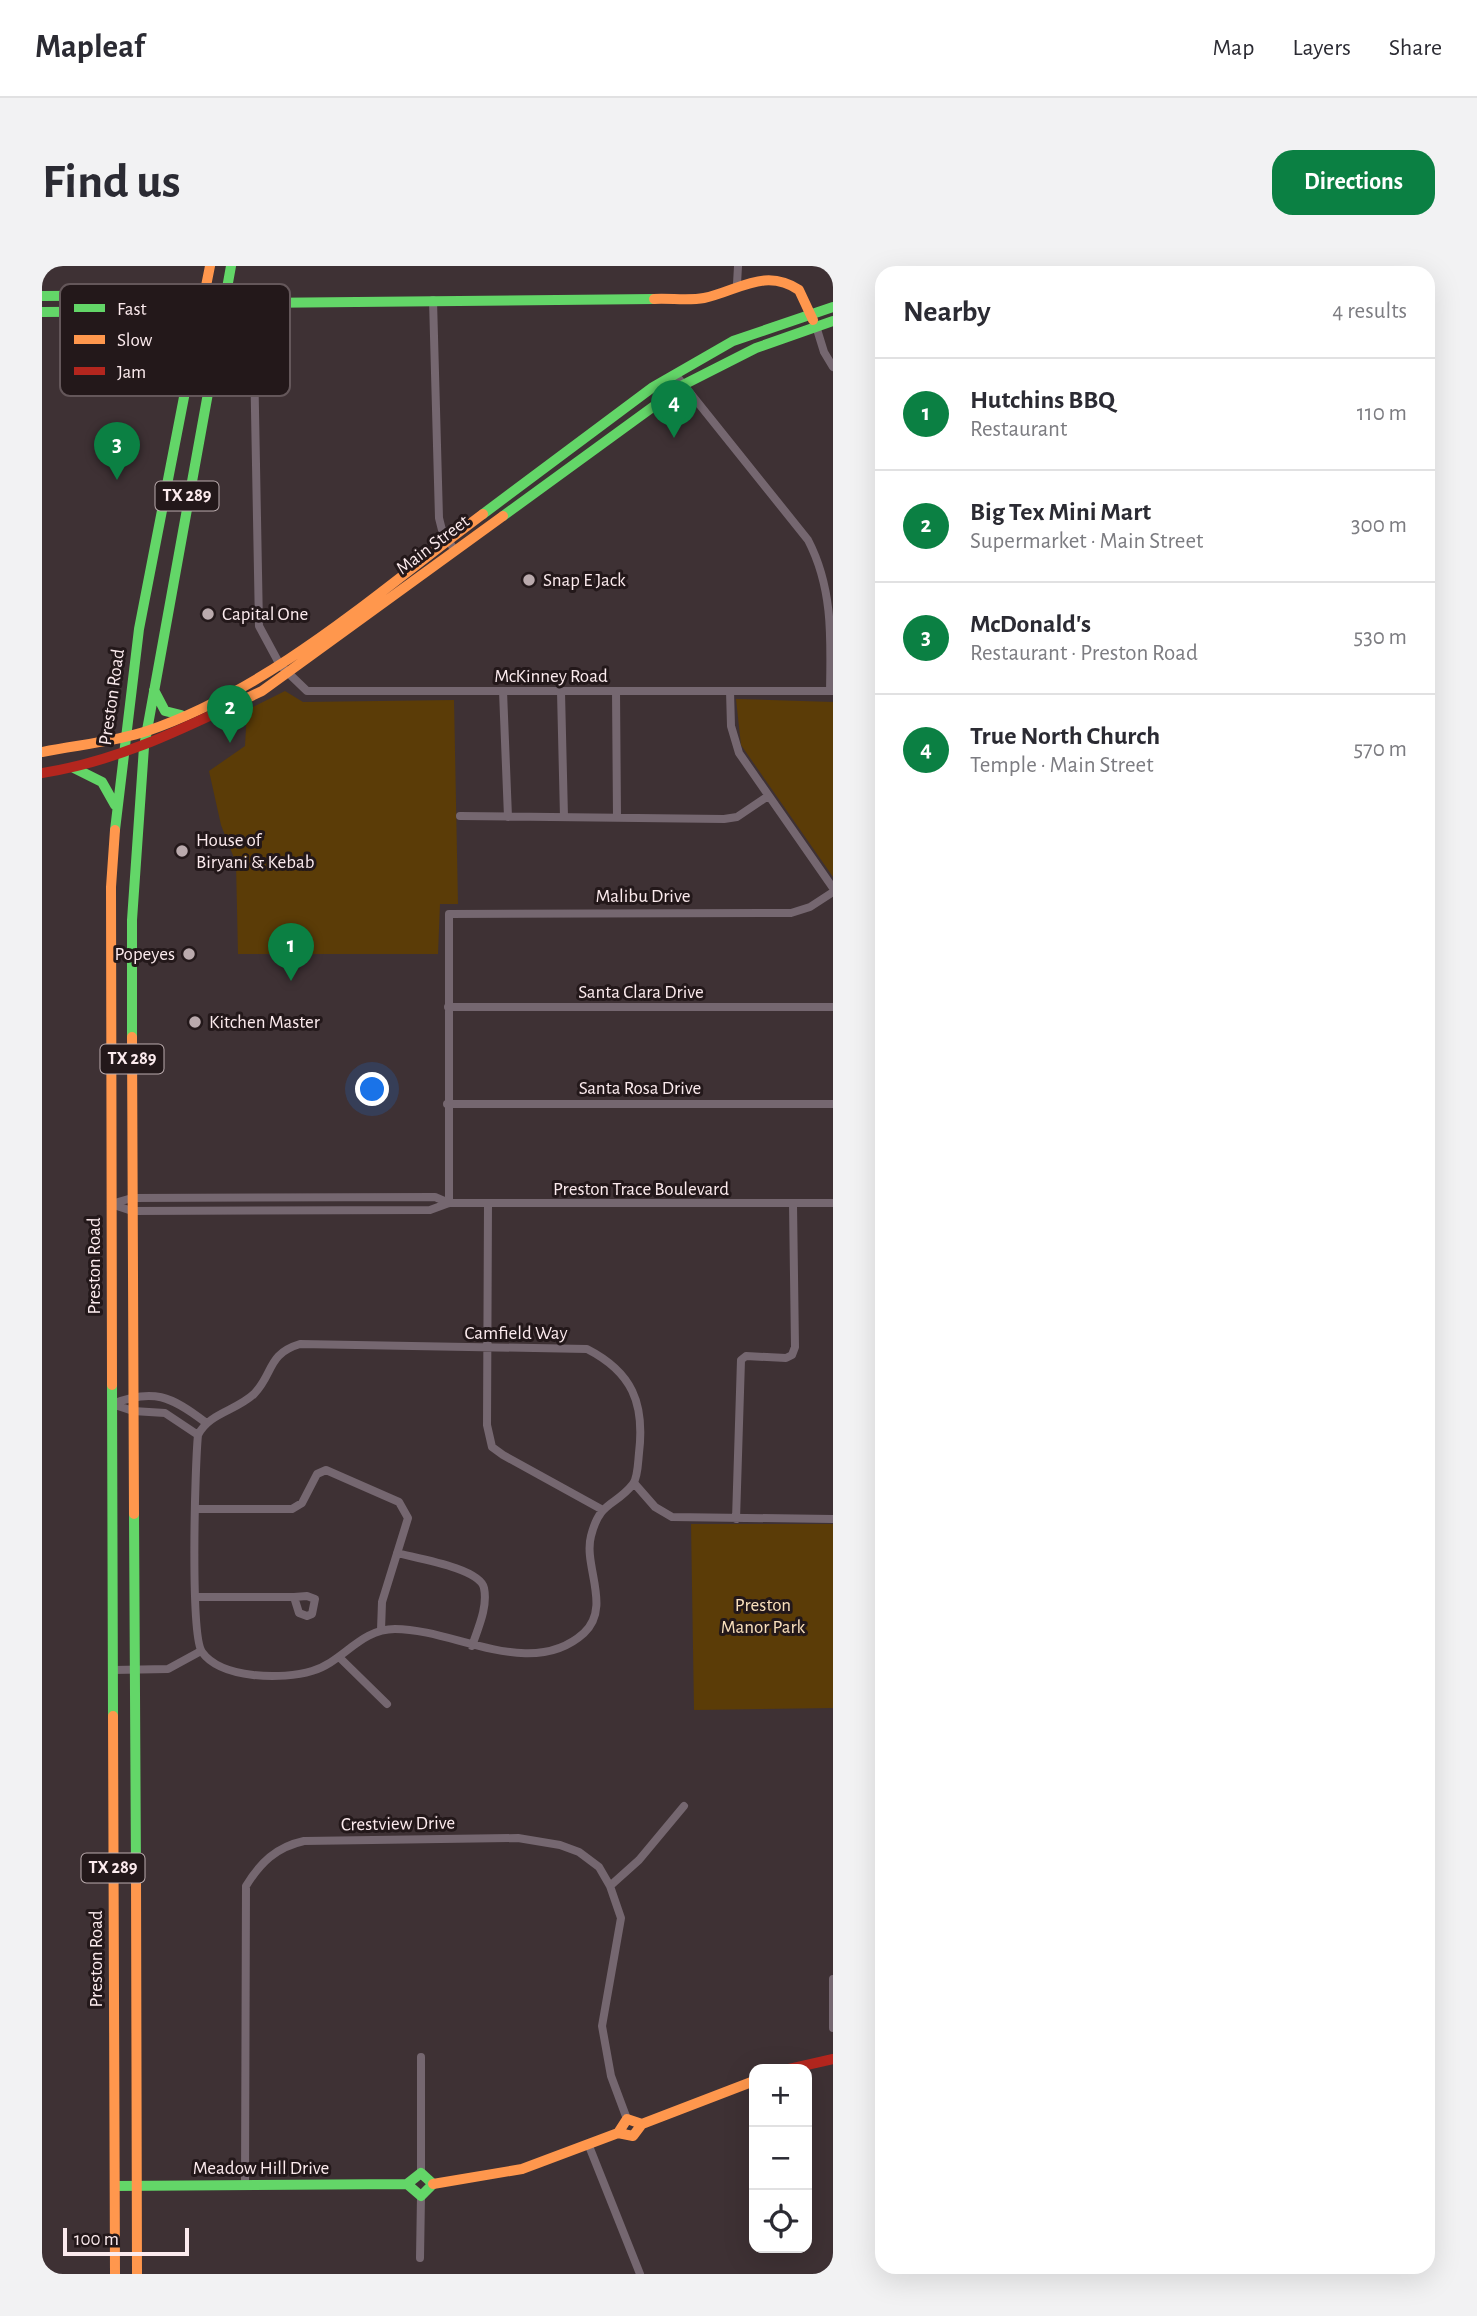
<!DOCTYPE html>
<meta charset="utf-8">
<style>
body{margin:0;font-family:"Alegreya Sans",sans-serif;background:#f2f2f3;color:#2b2b33}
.controls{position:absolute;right:21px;bottom:21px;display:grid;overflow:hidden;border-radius:14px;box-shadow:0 7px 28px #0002}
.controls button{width:63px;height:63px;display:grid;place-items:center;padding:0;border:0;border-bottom:2px solid #e1e1e2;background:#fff;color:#2b2b33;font:35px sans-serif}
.scale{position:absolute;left:21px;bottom:18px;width:126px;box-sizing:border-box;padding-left:7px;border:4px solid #fcebee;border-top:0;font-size:19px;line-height:24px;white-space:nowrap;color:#fcebee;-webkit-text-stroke:5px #23181a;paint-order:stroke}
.you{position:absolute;left:331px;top:824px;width:24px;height:24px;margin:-18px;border:5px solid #fff;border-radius:50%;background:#1a73e8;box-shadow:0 0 0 10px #1a73e833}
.badge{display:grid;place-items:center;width:46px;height:46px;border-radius:50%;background:#0b8043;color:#fff;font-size:23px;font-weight:700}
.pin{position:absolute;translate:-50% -58px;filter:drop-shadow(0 2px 4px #0008)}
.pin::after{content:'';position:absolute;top:37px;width:24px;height:21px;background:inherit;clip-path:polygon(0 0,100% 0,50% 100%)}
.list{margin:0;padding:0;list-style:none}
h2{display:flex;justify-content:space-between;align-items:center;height:91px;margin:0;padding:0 28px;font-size:30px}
h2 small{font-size:23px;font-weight:400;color:#7c7c81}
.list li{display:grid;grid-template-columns:46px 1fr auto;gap:21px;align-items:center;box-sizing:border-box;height:112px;padding:0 28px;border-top:2px solid #e1e1e2}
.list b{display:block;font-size:26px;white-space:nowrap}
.list p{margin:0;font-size:23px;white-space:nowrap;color:#7c7c81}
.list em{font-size:23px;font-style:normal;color:#7c7c81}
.icon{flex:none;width:38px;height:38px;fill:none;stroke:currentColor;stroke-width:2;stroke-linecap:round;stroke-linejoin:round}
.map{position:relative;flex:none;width:791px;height:2008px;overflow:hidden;border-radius:21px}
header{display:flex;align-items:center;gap:42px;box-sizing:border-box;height:98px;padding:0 35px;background:#fff;border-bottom:2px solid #e1e1e2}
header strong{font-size:33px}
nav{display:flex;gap:38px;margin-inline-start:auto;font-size:24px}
.intro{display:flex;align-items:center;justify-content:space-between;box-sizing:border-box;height:168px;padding:0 42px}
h1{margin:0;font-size:49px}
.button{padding:18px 32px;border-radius:21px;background:#0b8043;color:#fff;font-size:24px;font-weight:700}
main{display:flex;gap:42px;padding:0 42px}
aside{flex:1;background:#fff;border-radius:21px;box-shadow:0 7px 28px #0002}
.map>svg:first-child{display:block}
.green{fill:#5b3c07}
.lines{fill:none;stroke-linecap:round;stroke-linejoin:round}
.street{stroke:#756770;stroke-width:8}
.fast{stroke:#63d668;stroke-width:10}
.slow{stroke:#ff974d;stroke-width:10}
.jam{stroke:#b3261e;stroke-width:10}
.poi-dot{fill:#baaaad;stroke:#23181a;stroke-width:2.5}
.labels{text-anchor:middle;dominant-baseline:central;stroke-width:6;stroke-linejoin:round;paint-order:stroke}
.shield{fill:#23181a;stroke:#bbacae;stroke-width:2}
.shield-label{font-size:18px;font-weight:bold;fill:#fcebee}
.street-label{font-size:19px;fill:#fcebee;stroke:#23181a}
.poi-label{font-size:19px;fill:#fcebee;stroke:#23181a;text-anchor:start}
.park-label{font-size:19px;fill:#fae0bd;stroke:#23181a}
.key{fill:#23181a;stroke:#64575a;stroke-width:2}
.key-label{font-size:19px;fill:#fcebee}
</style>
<header>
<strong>Mapleaf</strong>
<nav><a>Map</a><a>Layers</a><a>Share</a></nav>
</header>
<div class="intro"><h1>Find us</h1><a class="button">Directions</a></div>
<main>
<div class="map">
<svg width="791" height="2008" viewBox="0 0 791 2008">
<rect width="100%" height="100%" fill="#3e3134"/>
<!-- green -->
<path class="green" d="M243 425 261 436 412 434 416 638H398L396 688H196L194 597 179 559 167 505 203 480 205 444Z
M694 433 791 436V611L699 479Z
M649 1258H791V1442L652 1444Z"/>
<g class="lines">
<!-- street -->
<path class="street" d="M695 18 696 0
M391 34 397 252 400 264 413 285
M211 37 217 360 238 399 265 425H791
M774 60 782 86 791 101
M633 108 766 274C791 322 789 372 788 425
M461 425 466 551
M574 425 575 550
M688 425 689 460 697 487 791 622
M519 426 522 551
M418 550 682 553 695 551 726 530
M406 741H791
M405 838H791
M407 937V648L749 647 768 641 791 626
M69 938 90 945 388 944 407 937H791
M69 938 90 932 393 931 407 937
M446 938 445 1159 450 1181 461 1189 559 1243
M258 1078 545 1083C590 1106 603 1137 597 1187 596 1196 596 1211 591 1218 573 1241 558 1234 549 1270 541 1300 570 1341 542 1367 489 1415 413 1363 353 1363 318 1363 301 1396 270 1405 241 1414 179 1413 160 1386 148 1369 153 1198 156 1169 167 1147 194 1145 212 1128 232 1107 225 1088 258 1078Z
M70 1138C111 1122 129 1130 163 1156
M70 1138 91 1145 123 1147 156 1169
M592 1217 613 1241 630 1251 791 1253
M154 1243H250L260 1237 275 1208 284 1204 357 1236 366 1252 340 1336 339 1364
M694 1253 699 1094 704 1090 744 1092 750 1089 753 1081 751 938
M355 1287C373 1292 438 1302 442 1322 446 1341 436 1362 430 1380
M265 1330 273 1333 270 1348 265 1350 257 1347 252 1331Z
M153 1331H252
M297 1391 345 1438
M71 1404 126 1403 159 1385
M568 1620 597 1594 642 1540
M791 1713V1762
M547 1880 598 2008
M379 1907V1791
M203 1919 204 1620C218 1597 234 1581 262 1575L476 1572 518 1579 537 1586 557 1601 568 1620 579 1652 560 1760 569 1810 585 1853
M378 1992 379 1930"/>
<!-- fast -->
<path class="fast" d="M0 30 163 29 183 36 211 37 612 33
M0 46 160 45 183 36
M441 248 611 121 691 75 791 41
M461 250 641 119 714 82 791 55
M112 424 123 445 139 449
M32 502 60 516 73 539
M73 564 97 363 149 95
M90 771V654L102 481 189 0
M70 1119 71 1450
M92 1248 94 1608
M73 1920 365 1918 379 1930 391 1918 379 1907 365 1918"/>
<!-- slow -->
<path class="slow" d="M612 33C628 32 647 35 662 32 696 25 723 1 757 24L771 54
M149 95 168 0
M199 435 220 425 461 250
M0 486C34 479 72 476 105 465 231 422 336 326 441 248
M90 771 92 1248
M70 1119 69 621 73 564
M71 1450 73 2008
M94 1608 95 2008
M600 1858 712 1815
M391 1918 480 1903 576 1867 591 1870 600 1858 585 1853 576 1867"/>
<!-- jam -->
<path class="jam" d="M0 507C72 496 134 466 199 435
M747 1803 791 1793"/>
</g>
<!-- markers -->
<g class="poi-dot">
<circle cx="487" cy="314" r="7"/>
<circle cx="166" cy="348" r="7"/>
<circle cx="140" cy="585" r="7"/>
<circle cx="147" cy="688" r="7"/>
<circle cx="153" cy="756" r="7"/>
</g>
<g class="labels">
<!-- shield labels -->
<g class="shield">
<rect x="113.5" y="215.5" width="63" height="29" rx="5"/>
<rect x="58.5" y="778.5" width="63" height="29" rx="5"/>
<rect x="39.5" y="1587.5" width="63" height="29" rx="5"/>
</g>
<g class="shield-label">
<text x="145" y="230">TX 289</text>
<text x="90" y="793">TX 289</text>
<text x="71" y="1602">TX 289</text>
</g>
<!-- street labels -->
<g class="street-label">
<text transform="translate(391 279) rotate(-37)">Main Street</text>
<text x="509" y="410">McKinney Road</text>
<text transform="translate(70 431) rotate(-82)">Preston Road</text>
<text x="601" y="630">Malibu Drive</text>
<text x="599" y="726">Santa Clara Drive</text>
<text x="598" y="822">Santa Rosa Drive</text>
<text x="599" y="923">Preston Trace Boulevard</text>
<text transform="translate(52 1000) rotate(-90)">Preston Road</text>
<text x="474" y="1067">Camfield Way</text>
<text transform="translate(356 1558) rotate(-1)">Crestview Drive</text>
<text transform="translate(54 1693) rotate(-90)">Preston Road</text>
<text x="219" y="1902">Meadow Hill Drive</text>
</g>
<!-- poi labels -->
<g class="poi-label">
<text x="501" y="314">Snap E Jack</text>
<text x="180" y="348">Capital One</text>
<text x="154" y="574">House of<tspan x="154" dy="22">Biryani &amp; Kebab</tspan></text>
<text x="133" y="688" text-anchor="end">Popeyes</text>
<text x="167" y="756">Kitchen Master</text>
</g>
<!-- park labels -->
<g class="park-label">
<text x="721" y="1339">Preston<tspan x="721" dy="22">Manor Park</tspan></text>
</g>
</g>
<!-- legend -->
<rect x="18" y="18" width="230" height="112" rx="10" class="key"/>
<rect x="32" y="38" width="31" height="8" fill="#63d668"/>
<rect x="32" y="69" width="31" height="9" fill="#ff974d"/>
<rect x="32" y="101" width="31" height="8" fill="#b3261e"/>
<g class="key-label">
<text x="75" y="49">Fast</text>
<text x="75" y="80">Slow</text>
<text x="75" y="112">Jam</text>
</g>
</svg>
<div class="controls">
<button>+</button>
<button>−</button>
<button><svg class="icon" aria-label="locate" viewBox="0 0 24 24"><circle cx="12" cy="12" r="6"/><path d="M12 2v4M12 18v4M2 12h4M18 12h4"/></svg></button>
</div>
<div class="scale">100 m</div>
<div class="you"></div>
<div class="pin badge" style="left:249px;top:715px">1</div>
<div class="pin badge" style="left:188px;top:477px">2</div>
<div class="pin badge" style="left:75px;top:214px">3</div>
<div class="pin badge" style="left:632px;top:172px">4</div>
</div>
<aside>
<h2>Nearby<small>4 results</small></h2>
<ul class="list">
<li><span class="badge">1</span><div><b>Hutchins BBQ</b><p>Restaurant</p></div><em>110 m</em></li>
<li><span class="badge">2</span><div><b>Big Tex Mini Mart</b><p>Supermarket · Main Street</p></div><em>300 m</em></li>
<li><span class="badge">3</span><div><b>McDonald's</b><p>Restaurant · Preston Road</p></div><em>530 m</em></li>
<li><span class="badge">4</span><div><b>True North Church</b><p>Temple · Main Street</p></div><em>570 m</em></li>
</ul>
</aside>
</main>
